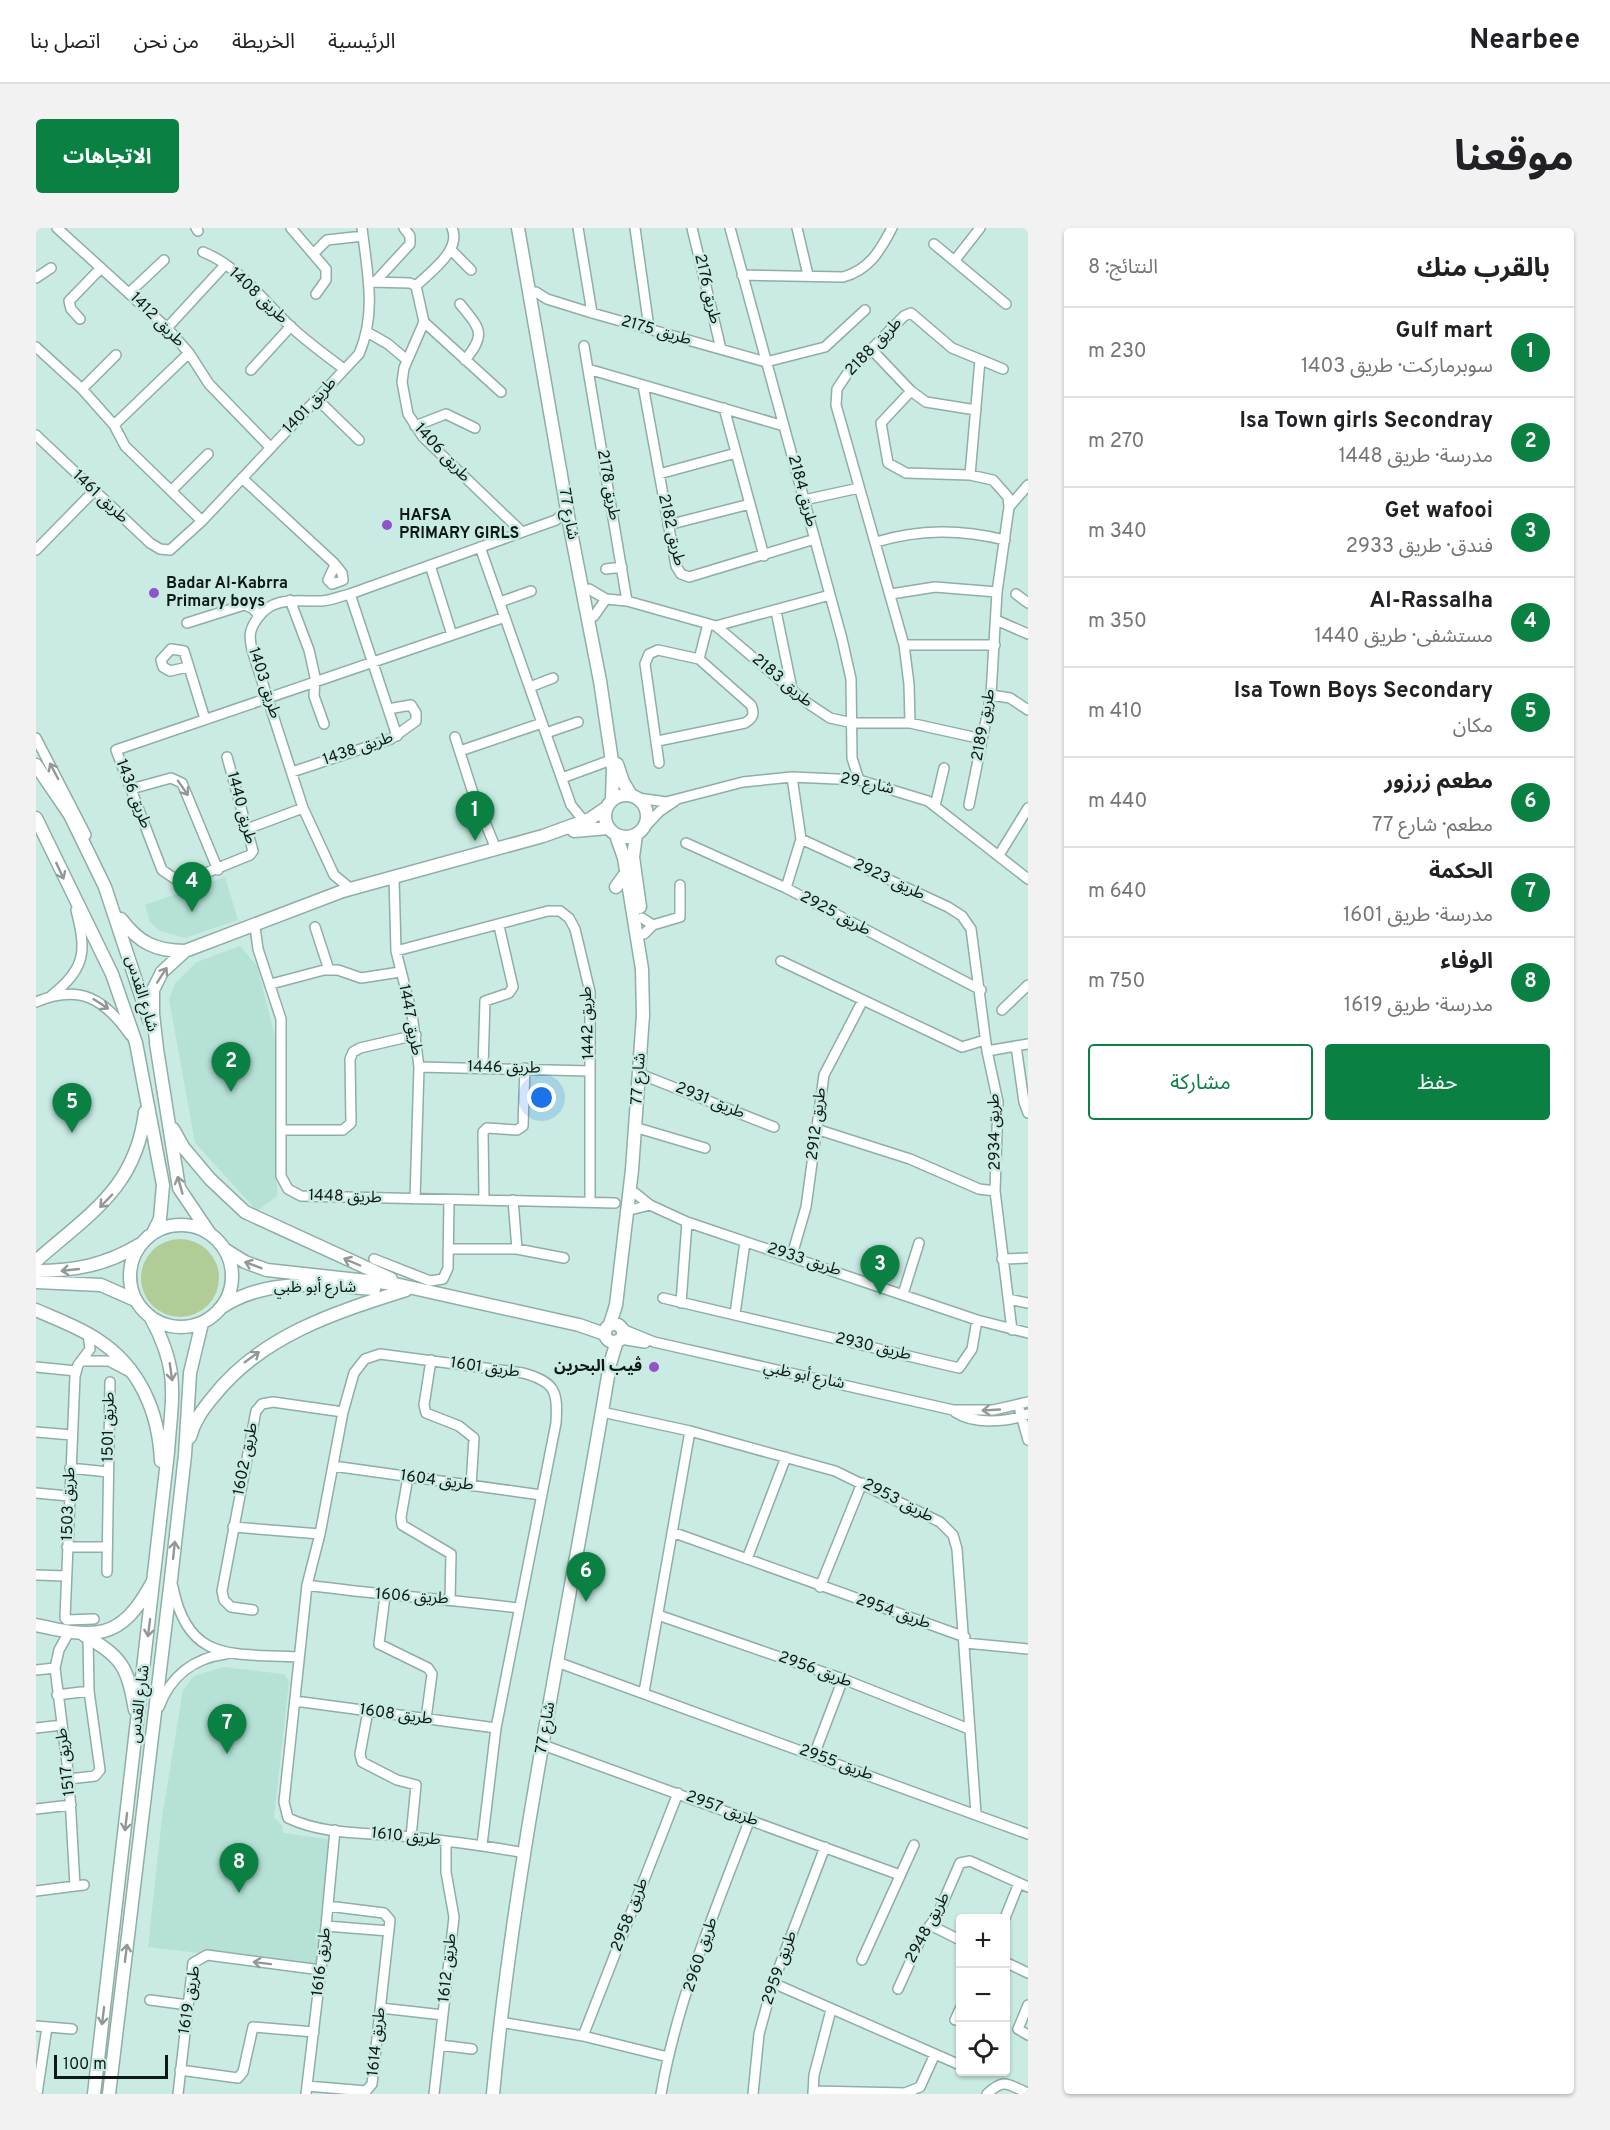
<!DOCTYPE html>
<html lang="ar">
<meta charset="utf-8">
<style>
body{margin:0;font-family:Overpass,"Noto Sans Arabic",sans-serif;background:#f2f2f2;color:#202124;direction:rtl}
.controls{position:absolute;right:18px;bottom:18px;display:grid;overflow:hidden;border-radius:6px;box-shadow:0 2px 4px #0004}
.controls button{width:54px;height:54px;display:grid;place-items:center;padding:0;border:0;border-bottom:2px solid #e0e0e0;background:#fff;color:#202124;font:30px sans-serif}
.scale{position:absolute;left:18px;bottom:15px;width:114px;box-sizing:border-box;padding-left:6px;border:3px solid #0d1917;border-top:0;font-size:16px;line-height:21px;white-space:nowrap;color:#0d1917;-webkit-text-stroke:4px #c9ebe3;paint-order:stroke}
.you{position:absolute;left:506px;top:870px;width:21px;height:21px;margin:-15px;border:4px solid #fff;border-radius:50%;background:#1a73e8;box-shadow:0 0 0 9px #1a73e833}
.badge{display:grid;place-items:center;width:39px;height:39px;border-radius:50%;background:#0b8043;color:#fff;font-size:20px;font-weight:700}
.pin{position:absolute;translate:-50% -50px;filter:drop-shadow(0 2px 3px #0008)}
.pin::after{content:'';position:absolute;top:32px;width:21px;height:18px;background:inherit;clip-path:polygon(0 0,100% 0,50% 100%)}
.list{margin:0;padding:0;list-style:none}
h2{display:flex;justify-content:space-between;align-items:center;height:78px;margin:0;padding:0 24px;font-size:26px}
h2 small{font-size:20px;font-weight:400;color:#757577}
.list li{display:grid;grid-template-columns:39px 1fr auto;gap:18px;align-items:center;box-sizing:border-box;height:90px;padding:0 24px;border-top:2px solid #e0e0e0}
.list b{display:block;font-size:22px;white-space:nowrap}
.list p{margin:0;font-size:20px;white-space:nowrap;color:#757577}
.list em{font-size:20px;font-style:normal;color:#757577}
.actions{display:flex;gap:12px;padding:18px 24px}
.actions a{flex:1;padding:14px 0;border:2px solid #0b8043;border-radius:6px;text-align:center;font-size:21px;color:#0b8043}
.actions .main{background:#0b8043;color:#fff}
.icon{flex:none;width:33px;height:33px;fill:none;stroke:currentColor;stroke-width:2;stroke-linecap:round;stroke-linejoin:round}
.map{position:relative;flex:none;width:992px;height:1866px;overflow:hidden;direction:ltr;border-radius:6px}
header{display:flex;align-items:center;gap:36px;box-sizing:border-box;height:84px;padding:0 30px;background:#fff;border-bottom:2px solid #e0e0e0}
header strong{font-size:28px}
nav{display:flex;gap:33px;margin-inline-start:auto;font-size:21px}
.intro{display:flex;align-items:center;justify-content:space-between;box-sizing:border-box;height:144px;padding:0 36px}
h1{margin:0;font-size:42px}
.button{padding:15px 27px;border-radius:6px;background:#0b8043;color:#fff;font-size:21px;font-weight:700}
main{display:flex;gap:36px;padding:0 36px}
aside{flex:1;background:#fff;border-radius:6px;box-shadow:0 2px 4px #0004}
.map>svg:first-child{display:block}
.built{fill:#b6e1d7}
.green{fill:#b2cc98}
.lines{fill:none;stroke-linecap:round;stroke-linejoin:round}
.street-casing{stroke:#8eaea7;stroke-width:12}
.secondary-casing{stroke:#8eaea7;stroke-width:15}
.street{stroke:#fff;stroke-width:9}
.secondary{stroke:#fff;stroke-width:12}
.oneway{stroke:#929897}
.poi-dot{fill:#9253c9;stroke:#c9ebe3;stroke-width:2}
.labels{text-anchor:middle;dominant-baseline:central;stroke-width:5;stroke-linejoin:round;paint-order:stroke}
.street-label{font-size:16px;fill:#0d1917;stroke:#c9ebe3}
.poi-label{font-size:16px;font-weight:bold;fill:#0d1917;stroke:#c9ebe3;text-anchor:start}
</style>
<header>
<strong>Nearbee</strong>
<nav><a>الرئيسية</a><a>الخريطة</a><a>من نحن</a><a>اتصل بنا</a></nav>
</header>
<div class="intro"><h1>موقعنا</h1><a class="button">الاتجاهات</a></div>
<main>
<aside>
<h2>بالقرب منك<small>النتائج: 8</small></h2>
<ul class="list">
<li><span class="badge">1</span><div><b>Gulf mart</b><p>سوبرماركت · طريق 1403</p></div><em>230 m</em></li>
<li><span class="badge">2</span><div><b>Isa Town girls Secondray</b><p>مدرسة · طريق 1448</p></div><em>270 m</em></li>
<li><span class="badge">3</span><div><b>Get wafooi</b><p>فندق · طريق 2933</p></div><em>340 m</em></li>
<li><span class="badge">4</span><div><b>Al-Rassalha</b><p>مستشفى · طريق 1440</p></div><em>350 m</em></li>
<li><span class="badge">5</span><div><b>Isa Town Boys Secondary</b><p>مكان</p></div><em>410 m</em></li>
<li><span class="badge">6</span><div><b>مطعم زرزور</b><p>مطعم · شارع 77</p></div><em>440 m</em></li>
<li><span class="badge">7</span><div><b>الحكمة</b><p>مدرسة · طريق 1601</p></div><em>640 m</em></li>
<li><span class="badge">8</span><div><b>الوفاء</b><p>مدرسة · طريق 1619</p></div><em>750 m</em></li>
</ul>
<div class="actions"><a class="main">حفظ</a><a>مشاركة</a></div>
</aside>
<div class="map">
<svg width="992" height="1866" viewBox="0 0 992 1866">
<rect width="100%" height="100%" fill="#c9ebe3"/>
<!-- built -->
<path class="built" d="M189 649 202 692 149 710 124 703 114 694 109 677Z
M204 718 221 738 240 812 241 968 221 983 159 915 133 771 139 756 161 734Z
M187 1439 248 1446 253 1453 238 1590 246 1597 247 1605 292 1611 282 1739 112 1719 126 1590 147 1462 158 1448Z"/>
<!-- green -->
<path class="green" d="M105 1050a39 39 0 1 1 78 0a39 39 0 1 1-78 0Z"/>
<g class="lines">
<!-- street casing -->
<g class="street-casing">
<path id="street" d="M21 0 131 100 153 125 173 156 235 220
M160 0 162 3
M255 0 290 41V52L280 66
M542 0 556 85
M599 0 613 100
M656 0 685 121
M694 0 806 411 815 451 816 530 823 552
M761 0 772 47
M898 16 970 76
M415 22 435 42
M167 24C201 37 227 72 253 97 270 113 289 127 308 141
M278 25 291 12 327 8
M919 32 944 0
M706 47 807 49C833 42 844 23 856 0
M0 50 15 40
M334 54 374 55 380 58 388 94 368 140 366 154 372 186 387 209 486 304
M339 54 374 16V8L368 0
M380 58C394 44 426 22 416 0
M94 64 128 32
M500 64 511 71 556 85 730 134 789 119 829 82
M424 76C444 101 451 105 429 132
M44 91 35 81 33 73 65 40
M388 94 465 164
M131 100 189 37
M331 104 352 116 371 132
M548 118 591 373
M0 119 46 161 78 197 89 218 166 293
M836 122 875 163 890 174 940 182
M552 141 748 198
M215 142 255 98
M607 157 640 338 645 346 653 349 779 311
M46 161 80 127
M875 163 845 195 852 235 870 245 934 247 957 252 972 269 973 279 961 364 955 467 933 577
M281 171 323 212
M688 180 728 328
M78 197 153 125
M379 198 410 186 439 200
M0 207 114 315 124 321 134 322 166 293 323 126C341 85 331 43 326 0
M623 246 700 225
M934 247 944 132
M206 250 298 335 306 345 307 352 296 356 292 352 299 337
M136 262 172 226
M768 272 823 260
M973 279 992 257
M632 297 714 276
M840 314C884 301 924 301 969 312
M444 319 535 577 548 593
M0 322 58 263
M394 337 416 407
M570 341 586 339
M553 361 570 371 591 373 680 398 770 474 794 490 817 495H874L946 511
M314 366 361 508
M855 366 899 359 961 364
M980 366 992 375
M254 372 273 422 279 449 278 468 288 496
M464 374 495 363
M740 383 756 461
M558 388 570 371
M960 392 992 406
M151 395 208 377 216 380 223 387
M680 398 794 367
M868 417H959
M152 439 134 443 127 439 125 432 135 421 148 423 169 491
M494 459 517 450
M955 467 974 470 992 482
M874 495 873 456 868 417 800 177 801 161 811 146 868 88 875 85 916 120 967 141
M510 505 542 494
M419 509 437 565 460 621
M0 510 50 607
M622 513 709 495C717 490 719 486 715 477L663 431 672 396
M424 523 506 495
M191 529 217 623 214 627 145 655 126 642 80 522 469 389
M623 535 609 436 613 426 622 422 663 431
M256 544 355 511 380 493V485L375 477 352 481
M526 550 575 532
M95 561 135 550 146 555 182 642
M602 570 630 574 707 554 756 549 823 552 892 573 992 651
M899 578 908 540
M608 600 624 583 639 573
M211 601 267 580
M765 611 912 679 926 688 935 701 951 823 962 874 959 963 976 1102
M650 615 750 660 945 762
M963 627 992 580
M358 649 360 723 376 786 383 839 379 971
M750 660 765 611 756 549
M315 661 298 647 267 580 216 422C213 409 213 402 221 391 237 367 262 374 286 373 296 372 305 368 314 366L520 292 531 281
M606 690 617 697
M219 699 222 721 245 791V948L252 961 265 968 579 975
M279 699 293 742
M608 706 617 697 644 689V657
M360 723 512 683H524L533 690 539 701 554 764V974
M745 733 926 819 949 812
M235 756 288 742H302L325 750 364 744
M16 767C51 740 50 721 40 682
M0 774C43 756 68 770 94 807
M966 782 992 757
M980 818 988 874 992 885
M951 823 992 816
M383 839 554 843
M447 840 449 773 473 765 477 759 463 698
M609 848 738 899
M605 901 669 920
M780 901 874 931 943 961 959 963
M246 902H307L315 895 314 831 317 824 324 820 380 807
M599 965 614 977 651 994 941 1092 992 1105
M448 972 447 904 451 900 481 902 487 898 489 840
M477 972 481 1021
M598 981 614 977
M412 1021H481L528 1030
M756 1027 770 979 788 847 827 772
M338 1031 394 1053 407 1051 412 1040 413 972
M966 1031 992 1030
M867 1066 883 1015
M627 1070 923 1140 936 1121 941 1092
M972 1071 992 1075
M645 1075 651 994
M699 1086 709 1014
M586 1101 618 1114 917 1182H957L992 1174
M52 1106 54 1121 42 1137 39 1148 29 1390 31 1392 58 1391
M584 1111 609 1115
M395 1132 388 1177 390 1185 423 1198 438 1210 435 1258
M46 1133H73L92 1143
M0 1139 40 1143
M984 1183 992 1212
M566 1184 654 1203 799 1243 904 1294 917 1307 921 1321 940 1586
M919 1184C938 1197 972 1194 992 1186
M0 1204 36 1207
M297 1238 505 1267
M34 1240 72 1244
M372 1249 365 1289 366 1297 415 1326 414 1371
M0 1265 32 1268
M197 1299 284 1306
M636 1304 929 1409
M31 1319H71
M711 1331 750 1229
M71 1344 74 1154
M0 1347 30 1348
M271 1357C341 1367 412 1371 482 1380
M137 1359C152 1436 198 1425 262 1429
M784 1359 826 1255
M349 1368 343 1416 392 1440 396 1446 390 1491
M217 1382 195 1379 188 1372 186 1363 220 1183 226 1176 237 1174 307 1184
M622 1387 807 1451 933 1501
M33 1404 23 1422 19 1440 33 1551 39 1658 48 1657
M929 1415 992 1421
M521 1434 992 1606
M0 1442 19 1440
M608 1464 654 1203
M21 1467 53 1463
M259 1473 460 1500
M123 1479C134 1449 157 1430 190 1426
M332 1483 324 1526 326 1534 361 1552 380 1557 375 1609
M0 1500 26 1497
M507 1517 864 1647
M778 1527 807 1451
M33 1551 59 1548 64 1542 53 1463 52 1410
M0 1581 35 1577
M446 1617 460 1500 520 1195C522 1164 520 1154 487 1145L344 1126 329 1131 318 1145 307 1184 284 1306 271 1357 248 1574 252 1590C290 1608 334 1604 375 1609 413 1613 451 1618 489 1625
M0 1663 39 1658
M969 1690 983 1655
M894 1697 924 1712
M290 1698 353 1703
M826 1732 878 1617
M969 1734 992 1745
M737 1755 924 1837
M862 1761 885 1710 901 1688 924 1635 934 1633 992 1659
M114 1772 152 1777
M992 1777 982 1801 992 1807
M345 1780 407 1787
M919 1792 924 1781
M464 1794 547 1808 632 1829
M0 1798 36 1801
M547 1808 642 1565
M404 1817 436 1821
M144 1842 202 1850 207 1844 217 1799 278 1804
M271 1858 330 1863 336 1856 354 1692 348 1685 292 1678
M777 1863 869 1865 884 1859 899 1826
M1 1866 11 1799
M142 1866 157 1735 171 1727 285 1742
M270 1866 290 1698 299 1602
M398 1866 418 1689 410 1644V1614
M625 1866C641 1772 680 1680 714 1591
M717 1866 723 1806 737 1755 789 1619
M777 1866 778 1847 795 1782
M951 1866C969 1849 972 1857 992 1865"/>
</g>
<!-- secondary casing -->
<g class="secondary-casing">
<path id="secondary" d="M482 0 534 299 564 453 577 540 576 572
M581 536 587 554 595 567
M0 537 34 587 69 659 113 792
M569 588a21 21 0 1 1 42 0a21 21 0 1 1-42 0Z
M0 590 76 746 100 815 127 957 124 991 117 1005
M538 603 572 600
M600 607 597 629 604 679
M580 659 590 645
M85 691C103 715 120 723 149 723
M120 815 143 960 174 1006
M121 821 117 786V762L126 744 149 723 307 663 507 608 554 591 570 580
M137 901 147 919 174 951 209 984 355 1051
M94 1048a51 51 0 1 1 102 0a51 51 0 1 1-102 0Z
M188 1021 209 1034 231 1042 359 1056 543 1097 569 1106
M0 1033C53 986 100 960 109 884
M0 1043C38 1043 70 1037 103 1017
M0 1054 65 1057 99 1072
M186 1079C232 1049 286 1057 338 1061
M0 1082C20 1091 43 1099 62 1112 104 1139 123 1185 125 1233
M574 1096 580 1077 596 942 607 787 606 741 588 630 580 607
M569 1105a9 9 0 1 1 18 0a9 9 0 1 1-18 0Z
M154 1209C158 1193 167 1181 177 1169 225 1108 297 1085 370 1062
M0 1397C59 1410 84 1414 116 1355
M48 1407C87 1430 91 1438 99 1482
M58 1866 132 1224C136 1167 144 1143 115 1090
M73 1866 135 1351 149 1227 154 1145 166 1095
M457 1866C480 1621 534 1379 574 1136L581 1113"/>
</g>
<!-- street -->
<use href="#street" class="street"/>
<!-- secondary -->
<use href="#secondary" class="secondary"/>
</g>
<!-- one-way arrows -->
<defs><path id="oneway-shaft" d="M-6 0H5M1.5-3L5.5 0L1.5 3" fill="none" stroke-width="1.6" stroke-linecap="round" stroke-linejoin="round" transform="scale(1.5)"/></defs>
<g class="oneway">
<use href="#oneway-shaft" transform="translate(18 543) rotate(-118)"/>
<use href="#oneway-shaft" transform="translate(147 560) rotate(55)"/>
<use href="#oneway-shaft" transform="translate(24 643) rotate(65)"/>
<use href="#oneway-shaft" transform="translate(126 747) rotate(-57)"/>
<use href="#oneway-shaft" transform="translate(65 776) rotate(33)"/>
<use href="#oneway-shaft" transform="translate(144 957) rotate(-106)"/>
<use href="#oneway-shaft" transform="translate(70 973) rotate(134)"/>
<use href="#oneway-shaft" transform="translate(316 1034) rotate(-157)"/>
<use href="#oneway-shaft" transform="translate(217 1037) rotate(-159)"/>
<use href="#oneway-shaft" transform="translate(34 1042) rotate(174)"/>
<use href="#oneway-shaft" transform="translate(216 1129) rotate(-36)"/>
<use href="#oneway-shaft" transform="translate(135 1144) rotate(82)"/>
<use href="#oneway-shaft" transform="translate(955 1182) rotate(177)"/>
<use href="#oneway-shaft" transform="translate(138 1322) rotate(-84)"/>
<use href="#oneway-shaft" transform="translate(113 1400) rotate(97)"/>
<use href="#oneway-shaft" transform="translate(90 1594) rotate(97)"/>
<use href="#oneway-shaft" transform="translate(90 1725) rotate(-83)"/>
<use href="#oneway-shaft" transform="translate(226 1735) rotate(-173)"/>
<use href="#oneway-shaft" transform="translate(67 1788) rotate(97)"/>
</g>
<!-- markers -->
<g class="poi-dot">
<circle cx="351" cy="297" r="6"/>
<circle cx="118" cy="365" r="6"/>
<circle cx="618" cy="1139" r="6"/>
</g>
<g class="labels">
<!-- street labels -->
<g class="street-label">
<text transform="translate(671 61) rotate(77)">طريق 2176</text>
<text transform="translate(222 68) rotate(43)">طريق 1408</text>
<text transform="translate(121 92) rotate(45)">طريق 1412</text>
<text transform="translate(620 103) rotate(16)">طريق 2175</text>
<text transform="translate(838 119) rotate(-46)">طريق 2188</text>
<text transform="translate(274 178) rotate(-47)">طريق 1401</text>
<text transform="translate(406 225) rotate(47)">طريق 1406</text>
<text transform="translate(572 257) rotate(80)">طريق 2178</text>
<text transform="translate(766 263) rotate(75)">طريق 2184</text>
<text transform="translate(64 269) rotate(43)">طريق 1461</text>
<text transform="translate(532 286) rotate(80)">شارع 77</text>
<text transform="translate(635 302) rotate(77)">طريق 2182</text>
<text transform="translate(746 453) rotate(40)">طريق 2183</text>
<text transform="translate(228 455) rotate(72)">طريق 1403</text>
<text transform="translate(948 497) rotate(-80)">طريق 2189</text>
<text transform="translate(322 521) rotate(-19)">طريق 1438</text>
<text transform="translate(831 556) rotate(12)">شارع 29</text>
<text transform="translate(97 566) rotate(69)">طريق 1436</text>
<text transform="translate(205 580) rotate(75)">طريق 1440</text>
<text transform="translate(853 652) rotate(25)">طريق 2923</text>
<text transform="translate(799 686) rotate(28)">طريق 2925</text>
<text transform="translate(105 766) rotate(73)">شارع القدس</text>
<text transform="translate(374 792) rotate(79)">طريق 1447</text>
<text transform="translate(552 795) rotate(-92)">طريق 1442</text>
<text transform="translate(468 840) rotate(1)">طريق 1446</text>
<text transform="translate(603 851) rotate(-86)">شارع 77</text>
<text transform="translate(674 873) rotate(22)">طريق 2931</text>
<text transform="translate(781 896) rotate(-83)">طريق 2912</text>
<text transform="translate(959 904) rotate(-91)">طريق 2934</text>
<text transform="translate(309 969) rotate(2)">طريق 1448</text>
<text transform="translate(768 1032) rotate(18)">طريق 2933</text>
<text x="279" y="1060">شارع أبو ظبي</text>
<text transform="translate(837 1119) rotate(13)">طريق 2930</text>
<text transform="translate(449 1140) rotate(8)">طريق 1601</text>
<text transform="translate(768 1148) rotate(12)">شارع أبو ظبي</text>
<text transform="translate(73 1199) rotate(-89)">طريق 1501</text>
<text transform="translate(210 1231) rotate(-79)">طريق 1602</text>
<text transform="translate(401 1253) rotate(8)">طريق 1604</text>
<text transform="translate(862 1273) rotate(27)">طريق 2953</text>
<text transform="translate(33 1276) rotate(-88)">طريق 1503</text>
<text transform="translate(376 1369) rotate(4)">طريق 1606</text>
<text transform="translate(857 1384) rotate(19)">طريق 2954</text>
<text transform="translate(779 1442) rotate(20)">طريق 2956</text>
<text transform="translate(104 1476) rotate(-83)">شارع القدس</text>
<text transform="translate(360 1487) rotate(8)">طريق 1608</text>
<text transform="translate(510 1500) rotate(-80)">شارع 77</text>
<text transform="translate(30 1534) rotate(-97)">طريق 1517</text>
<text transform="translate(800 1535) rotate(20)">طريق 2955</text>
<text transform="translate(686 1581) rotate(20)">طريق 2957</text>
<text transform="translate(370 1609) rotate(6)">طريق 1610</text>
<text transform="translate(594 1687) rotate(-69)">طريق 2958</text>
<text transform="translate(892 1700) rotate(-62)">طريق 2948</text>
<text transform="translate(665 1727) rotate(-72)">طريق 2960</text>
<text transform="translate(286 1734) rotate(-83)">طريق 1616</text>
<text transform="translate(412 1740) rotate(-84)">طريق 1612</text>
<text transform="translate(744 1740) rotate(-71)">طريق 2959</text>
<text transform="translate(154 1772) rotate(-81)">طريق 1619</text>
<text transform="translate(341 1814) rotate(-84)">طريق 1614</text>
</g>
<!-- poi labels -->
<g class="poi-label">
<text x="363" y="288">HAFSA<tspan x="363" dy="18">PRIMARY GIRLS</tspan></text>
<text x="130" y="356">Badar Al-Kabrra<tspan x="130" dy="18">Primary boys</tspan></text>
<text x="606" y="1139" text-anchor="end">ڤيب البحرين</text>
</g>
</g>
</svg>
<div class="controls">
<button>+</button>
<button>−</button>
<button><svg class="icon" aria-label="locate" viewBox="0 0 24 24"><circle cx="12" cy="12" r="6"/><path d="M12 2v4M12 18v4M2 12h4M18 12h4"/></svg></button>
</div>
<div class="scale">100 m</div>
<div class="you"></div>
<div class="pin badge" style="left:439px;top:613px">1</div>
<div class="pin badge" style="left:195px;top:864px">2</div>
<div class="pin badge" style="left:844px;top:1067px">3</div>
<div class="pin badge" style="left:156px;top:684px">4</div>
<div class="pin badge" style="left:36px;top:905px">5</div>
<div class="pin badge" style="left:550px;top:1374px">6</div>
<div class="pin badge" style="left:191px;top:1526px">7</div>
<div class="pin badge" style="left:203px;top:1665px">8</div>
</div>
</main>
